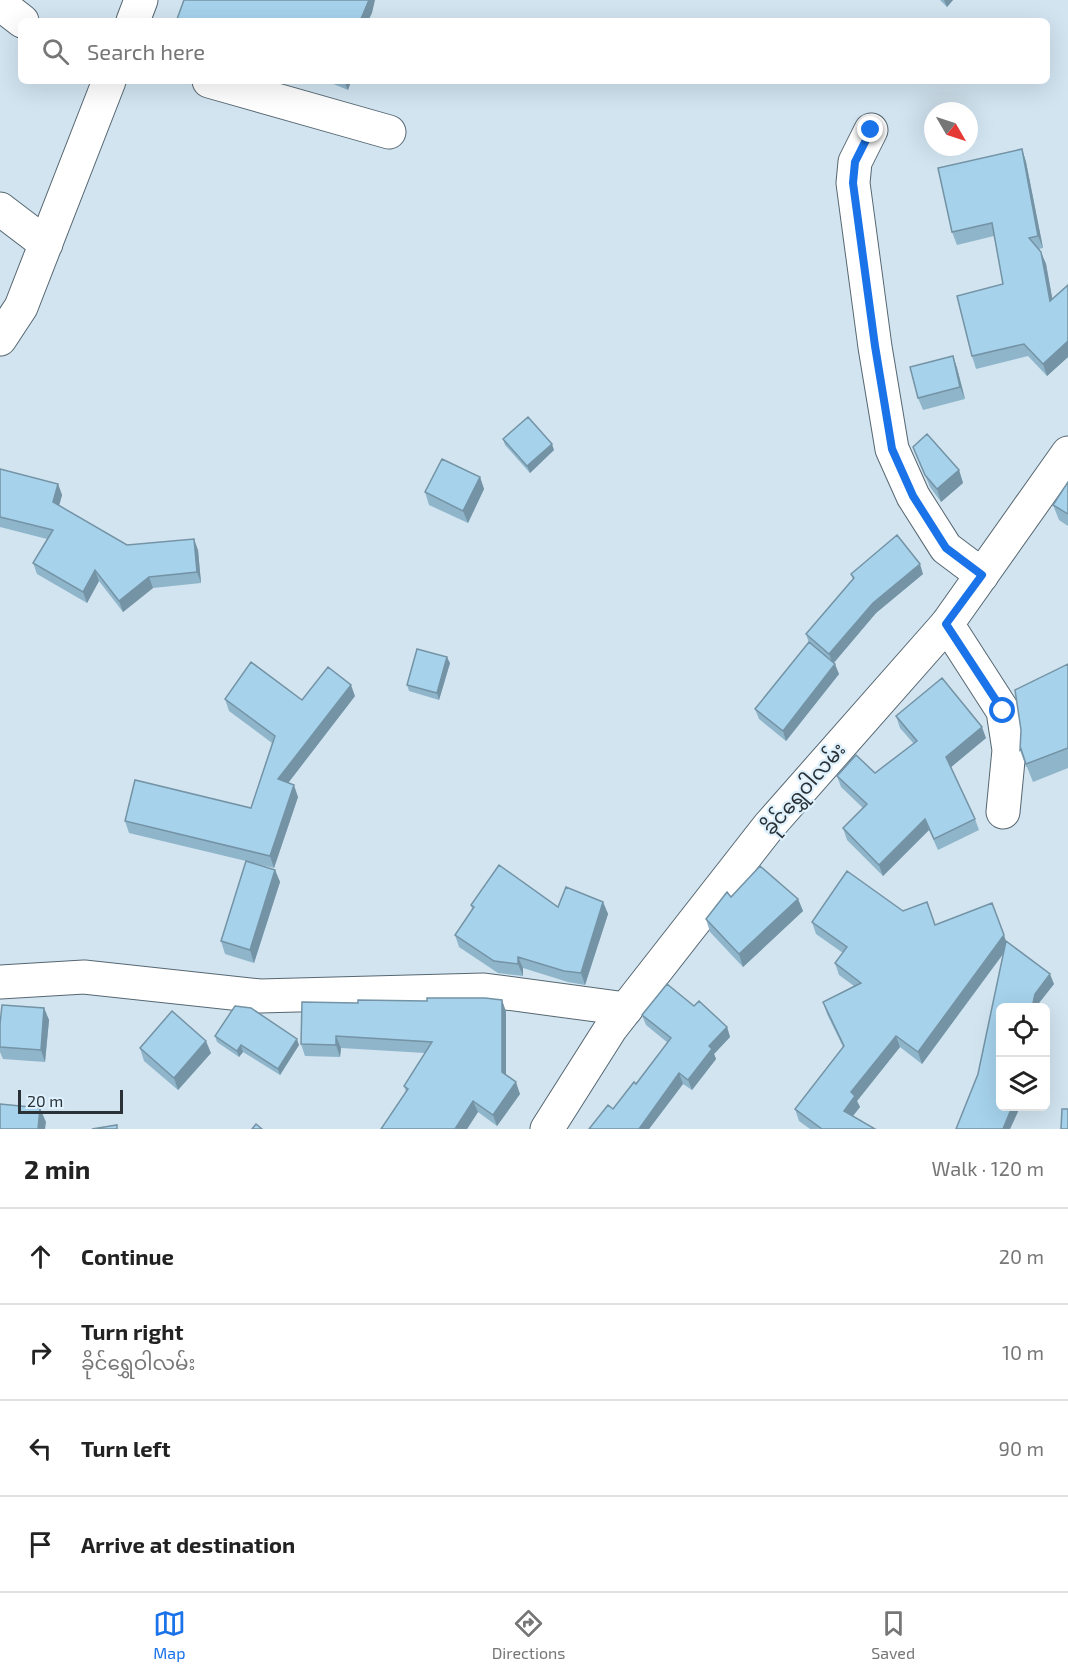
<!DOCTYPE html>
<meta charset="utf-8">
<style>
body{margin:0;font-family:"Exo 2","Noto Sans Myanmar",sans-serif;background:#f2f2f2;color:#222}
.controls{position:absolute;right:18px;bottom:18px;display:grid;overflow:hidden;border-radius:9px;box-shadow:0 6px 24px #0002}
.controls button{width:54px;height:54px;display:grid;place-items:center;padding:0;border:0;border-bottom:2px solid #e0e0e0;background:#fff;color:#222;font:30px sans-serif}
.compass{position:absolute;left:924px;top:102px;width:54px;height:54px;border-radius:50%;background:#fff;box-shadow:0 6px 24px #0002;rotate:129deg}
.scale{position:absolute;left:18px;bottom:15px;width:105px;box-sizing:border-box;padding-left:6px;border:3px solid #2b3237;border-top:0;font-size:16px;line-height:21px;white-space:nowrap;color:#2b3237;-webkit-text-stroke:4px #def1fd;paint-order:stroke}
.stop{position:absolute;width:18px;height:18px;margin:-14px;border:4px solid #1a73e8;border-radius:50%;background:#fff}
.stop.end{background:#1a73e8;border-color:#fff;box-shadow:0 2px 6px #0008}
.list{margin:0;padding:0;list-style:none}
h2{display:flex;justify-content:space-between;align-items:center;height:78px;margin:0;padding:0 24px;font-size:26px}
h2 small{font-size:20px;font-weight:400;color:#767676}
.list li{display:grid;grid-template-columns:39px 1fr auto;gap:18px;align-items:center;box-sizing:border-box;height:96px;padding:0 24px;border-top:2px solid #e0e0e0}
.list b{display:block;font-size:22px;white-space:nowrap}
.list p{margin:0;font-size:20px;white-space:nowrap;color:#767676}
.list em{font-size:20px;font-style:normal;color:#767676}
.icon{flex:none;width:33px;height:33px;fill:none;stroke:currentColor;stroke-width:2;stroke-linecap:round;stroke-linejoin:round}
.map{position:relative;flex:none;width:1068px;height:1129px;overflow:hidden}
.search{position:absolute;background:#fff;box-shadow:0 6px 24px #0002;left:18px;right:18px;top:18px;height:66px;display:flex;align-items:center;gap:15px;box-sizing:border-box;padding:0 21px;border-radius:9px;color:#767676;font-size:22px}
.sheet{height:462px;background:#fff}
nav{display:flex;justify-content:space-around;align-items:center;box-sizing:border-box;height:84px;border-top:2px solid #e0e0e0;background:#fff;font-size:16px;color:#767676}
nav a{display:grid;justify-items:center;gap:3px}
nav .on{color:#1a73e8}
.map>svg:first-child{display:block}
.lines{fill:none;stroke-linecap:round;stroke-linejoin:round}
.minor-casing{stroke:#566771;stroke-width:35}
.tertiary-casing{stroke:#566771;stroke-width:35}
.minor{stroke:#fff;stroke-width:33}
.tertiary{stroke:#fff;stroke-width:33}
.wall{fill:#8fb5cb}
.shaded-wall{fill:#7493a5}
.building{fill:#a6d2ec;stroke:#7493a5;stroke-width:1.5}
.route{stroke:#1a73e8;stroke-width:8}
.labels{text-anchor:middle;dominant-baseline:central;stroke-width:4.5;stroke-linejoin:round;paint-order:stroke}
.street-label{font-size:20px;fill:#2b3237;stroke:#def1fd}
</style>
<div class="map">
<svg width="1068" height="1129" viewBox="0 0 1068 1129">
<rect width="100%" height="100%" fill="#d1e4f0"/>
<g class="lines">
<!-- minor casing -->
<g class="minor-casing">
<path id="minor" d="M0 4 22 21
M133 21 141 0
M209 81 389 132
M871 130 855 162 853 183 875 347 892 449 913 496 946 548 982 575
M0 209 46 244
M0 339 21 307 109 81
M947 624 1003 711 1009 750 1003 812
M0 982 84 977 260 996 484 990 626 1009"/>
</g>
<!-- tertiary casing -->
<g class="tertiary-casing">
<path id="tertiary" d="M547 1129 611 1028 769 826 947 624 1068 453"/>
</g>
<!-- minor -->
<use href="#minor" class="minor"/>
<!-- tertiary -->
<use href="#tertiary" class="tertiary"/>
</g>
<!-- wall -->
<path class="wall" d="M940 0H953L947 7Z
M326 81H351L348 90Z
M1022 149 1026 162 1043 248 1039 249 1046 264 1052 299 1068 285V357L1047 376 1028 356 976 369 972 356 1003 284 994 236 957 245 952 232Z
M953 356 957 368 965 399 923 410 918 398Z
M503 439 554 450 530 473 505 445Z
M913 447 959 470 963 483 941 502 930 487Z
M0 469 58 484 62 495 59 506 127 545 198 550 201 583 153 588 123 612 99 581 87 603 37 574 33 563 47 539 0 527Z
M480 477 484 489 468 523 429 505 425 492Z
M1068 482V526L1059 520 1053 505Z
M851 574H923L876 613 833 663 839 674 786 741 759 719 755 709 809 643 806 634 853 579Z
M450 663 439 700 409 691 407 685Z
M1068 664V768L1033 782 1027 767H1026L1020 750Z
M355 696 288 783 298 797 274 868 252 863 275 870 280 882 254 963 225 954 221 941 246 861 129 833 125 821 251 808 272 743 229 711 225 699 302 700Z
M896 716 986 738 951 767 975 819 979 830 938 850 929 830 883 876 847 840 843 828 863 808 841 787 837 776 875 773 914 744 900 728Z
M731 897 798 899 803 911 743 967 710 932 706 919Z
M603 902 608 914 585 985 568 982 523 968V976L498 973 459 947 455 935 472 909 471 905 558 907Z
M992 903 1006 942 1054 984 1039 1003 1038 1008H1000L1020 1107 1010 1129H956L978 1074 1004 953 922 1064 900 1047 857 1101 860 1107 853 1116 875 1129H810L799 1121 795 1109 843 1047 827 1014 823 1002 854 986 839 975 835 963 843 953 816 934 812 922 903 911 935 925Z
M502 1000 506 1012V1075L520 1094 497 1126 478 1112 467 1129H381L406 1092 404 1086 425 1053 341 1048 340 1057 305 1056 301 1044 358 1003Z
M694 1006 727 1027 730 1037 714 1054 716 1059 692 1090 683 1084 649 1129H589L613 1109 636 1084 668 1043 646 1025 642 1015Z
M44 1008 49 1020 45 1062 3 1059 0 1052V1024Z
M215 1036 299 1045 280 1075 243 1052 239 1057 217 1042Z
M140 1048 211 1053 178 1090 144 1061Z"/>
<!-- shaded-wall -->
<path class="shaded-wall" d="M369 0H375L372 13 368 21H361V19Z
M944 0H953L947 7Z
M344 81H351L348 90Z
M1022 149 1026 162 1043 248 1038 236Z
M1041 252 1046 264 1055 313 1050 301Z
M1068 341V357L1047 376 1043 364Z
M953 356 957 368 965 399 960 387Z
M552 444 554 450 530 473 527 466Z
M959 470 963 483 941 502 937 489Z
M480 477 484 489 468 523 463 511Z
M58 484 62 495 57 513 53 502Z
M194 539 198 550 201 583 197 572Z
M920 564 923 574 876 613 833 664 829 654 873 603Z
M95 570 99 581 87 603 83 592Z
M149 577 153 588 123 612 119 601Z
M447 657 450 663 439 700 437 693Z
M835 664 839 674 786 741 783 731Z
M351 685 355 696 282 791 278 779Z
M982 727 986 738 950 768 946 757Z
M294 785 298 797 274 868 270 856Z
M925 819 929 830 883 876 879 865Z
M275 870 280 882 254 963 250 950Z
M798 899 803 911 743 967 739 954Z
M603 902 608 914 585 985 581 973Z
M1004 935 1008 947 922 1064 918 1052Z
M518 957 523 968V976L518 964Z
M1050 974 1054 984 1039 1003 1038 1008H1032L1035 994Z
M502 1000 506 1012V1083L502 1072Z
M44 1008 49 1020 45 1062 41 1050Z
M727 1027 730 1037 714 1054 716 1059 692 1090 688 1080 709 1046Z
M336 1036 341 1048 340 1057 336 1045Z
M896 1036 900 1047 857 1101 860 1107 848 1122 844 1111 851 1092Z
M297 1039 299 1045 280 1075 278 1069Z
M206 1041 211 1053 178 1090 174 1078Z
M241 1045 243 1052 239 1057 237 1051Z
M679 1073 683 1084 649 1129H638Z
M516 1082 520 1094 497 1126 493 1115Z
M473 1101 478 1112 467 1129H455Z
M1012 1107H1020L1010 1129H1003Z
M40 1108 46 1122 45 1129H38Z"/>
<!-- building -->
<path class="building" d="M184 0H369L361 19 365 21H182L177 19Z
M1022 149 1038 236 1029 238 1041 252 1050 301 1068 285V341L1043 364 1024 344 972 356 957 296 1003 284 992 223 952 232 938 168Z
M953 356 960 387 918 398 910 367Z
M528 417 552 444 527 466 503 439Z
M927 434 959 470 937 489 925 475 913 447Z
M442 459 480 477 463 511 425 492Z
M0 469 58 484 53 502 127 545 194 539 197 572 149 577 119 601 95 570 83 592 33 563 53 530 0 517Z
M1068 482V514L1053 505Z
M897 535 920 564 873 603 829 654 806 634 854 578 851 574Z
M809 642 835 664 783 731 755 709Z
M417 649 447 657 437 693 407 685Z
M251 662 302 700 328 667 351 685 278 779 294 785 270 856 125 821 135 780 251 808 275 736 225 699Z
M1068 664V748L1026 764 1021 749 1020 750 1021 730 1015 690Z
M942 678 982 727 946 757 975 819 934 839 925 819 879 865 843 828 867 804 837 776 856 755 875 773 917 741 896 716Z
M246 861 275 870 250 950 221 941Z
M499 865 558 907 566 887 603 902 581 973 564 971 518 957V964L494 961 455 935 474 907 471 905Z
M760 866 798 899 739 954 706 919 727 892 731 897Z
M847 871 903 911 927 902 935 925 992 903 1004 935 918 1052 896 1036 851 1092 855 1096 844 1111 875 1129H822L795 1109 844 1046 823 1002 861 983 835 963 847 947 812 922Z
M1006 941 1050 974 1035 994 1032 1008H1000V1107H1012L1003 1129H956L978 1074Z
M667 984 694 1006 699 1001 727 1027 709 1046 712 1049 688 1080 679 1073 639 1129H589L608 1105 613 1109 634 1082 636 1084 671 1038 642 1015Z
M427 998H485L502 1000V1072L516 1082 493 1115 473 1101 455 1129H381L408 1089 404 1086 432 1042 336 1036V1045L301 1044 302 1002 358 1003V1000L427 1001Z
M2 1005 44 1008 41 1050 0 1047V1024Z
M235 1006 251 1008 297 1039 278 1069 241 1045 237 1051 215 1036Z
M172 1011 206 1041 174 1078 140 1048Z
M0 1104 40 1108 38 1129H0Z
M1062 1109H1068V1129H1061Z
M256 1124 262 1129H252Z
M117 1125V1129H92Z"/>
<g class="lines">
<!-- route -->
<path class="route" d="M871 130 855 162 853 183 875 346 892 449 913 496 946 548 982 575 946 624 1003 711"/>
</g>
<g class="labels">
<!-- street labels -->
<g class="street-label">
<text transform="translate(803 788) rotate(-49)">ခိုင်ရွှေဝါလမ်း</text>
</g>
</g>
</svg>
<div class="controls">
<button><svg class="icon" aria-label="locate" viewBox="0 0 24 24"><circle cx="12" cy="12" r="6"/><path d="M12 2v4M12 18v4M2 12h4M18 12h4"/></svg></button>
<button><svg class="icon" aria-label="layers" viewBox="0 0 24 24"><path d="M12 4l9 5-9 5-9-5zM3 14l9 5 9-5"/></svg></button>
</div>
<svg class="compass" viewBox="-18 -18 36 36"><path d="M0-13l5 13h-10z" fill="#e53935"/><path d="M0 13l5-13h-10z" fill="#767676"/></svg>
<div class="scale">20 m</div>
<div class="stop" style="left:1003px;top:711px"></div>
<div class="stop end" style="left:871px;top:130px"></div>
<div class="search"><svg class="icon" aria-label="search" viewBox="0 0 24 24"><circle cx="10" cy="10" r="6"/><path d="M15 15l6 6"/></svg>Search here</div>
</div>
<section class="sheet">
<h2>2 min<small>Walk · 120 m</small></h2>
<ul class="list">
<li><svg class="icon" aria-label="ahead" viewBox="0 0 24 24"><path d="M12 20V5M6 11l6-6 6 6"/></svg><div><b>Continue</b></div><em>20 m</em></li>
<li><svg class="icon" aria-label="right" viewBox="0 0 24 24"><path d="M7 20v-9h11M14 6l5 5-5 5"/></svg><div><b>Turn right</b><p>ခိုင်ရွှေဝါလမ်း</p></div><em>10 m</em></li>
<li><svg class="icon" aria-label="left" viewBox="0 0 24 24"><path d="M17 20v-9H6M10 6l-5 5 5 5"/></svg><div><b>Turn left</b></div><em>90 m</em></li>
<li><svg class="icon" aria-label="arrive" viewBox="0 0 24 24"><path d="M6 21V4h12l-3 4 3 4H6"/></svg><div><b>Arrive at destination</b></div></li>
</ul>
</section>
<nav>
<a class="on"><svg class="icon" aria-label="map" viewBox="0 0 24 24"><path d="M3 6l6-2 6 2 6-2v14l-6 2-6-2-6 2zM9 4v14M15 6v14"/></svg>Map</a>
<a><svg class="icon" aria-label="directions" viewBox="0 0 24 24"><path d="M12 3l9 9-9 9-9-9zM9 14v-3h6M13 9l2 2-2 2"/></svg>Directions</a>
<a><svg class="icon" aria-label="saved" viewBox="0 0 24 24"><path d="M7 4h10v16l-5-4-5 4z"/></svg>Saved</a>
</nav>
